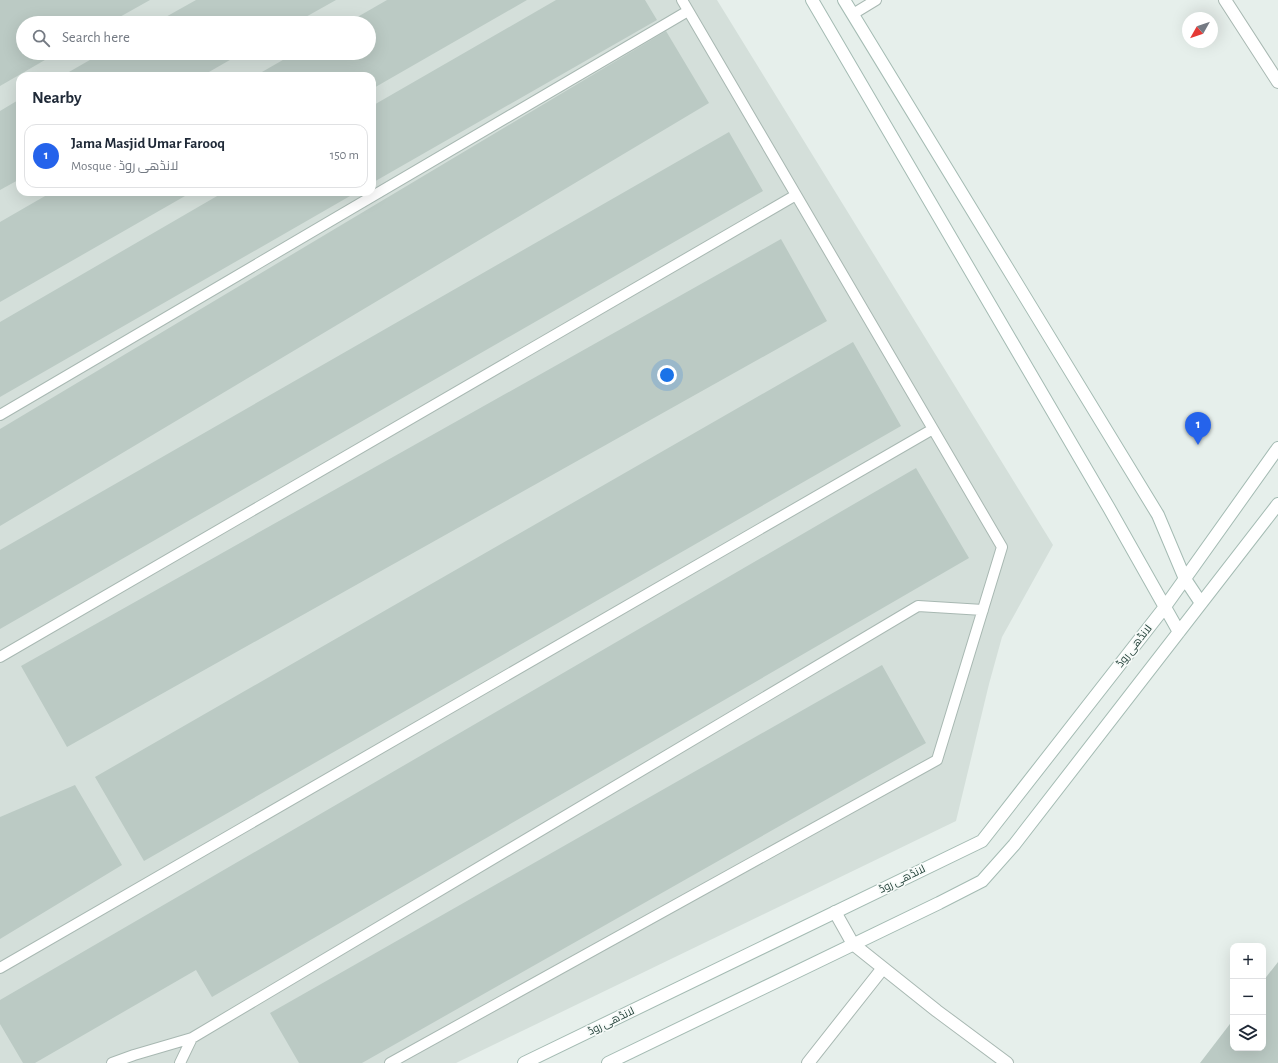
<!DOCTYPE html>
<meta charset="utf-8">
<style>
body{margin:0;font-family:"Alegreya Sans",Cairo,sans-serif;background:#f6f6f7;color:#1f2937}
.controls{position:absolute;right:12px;bottom:12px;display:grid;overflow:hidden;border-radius:8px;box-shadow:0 4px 16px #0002}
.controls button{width:36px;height:36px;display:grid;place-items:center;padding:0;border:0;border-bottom:1px solid #e0e1e3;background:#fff;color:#1f2937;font:20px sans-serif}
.compass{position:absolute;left:1182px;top:12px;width:36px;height:36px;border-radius:50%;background:#fff;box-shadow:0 4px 16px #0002;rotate:230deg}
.you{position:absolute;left:667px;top:375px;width:14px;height:14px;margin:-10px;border:3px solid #fff;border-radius:50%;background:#1a73e8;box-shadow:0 0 0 6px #1a73e833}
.badge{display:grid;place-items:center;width:26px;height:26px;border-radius:50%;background:#2563eb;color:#fff;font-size:13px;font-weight:700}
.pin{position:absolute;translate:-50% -33px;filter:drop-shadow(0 1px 2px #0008)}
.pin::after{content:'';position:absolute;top:21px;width:14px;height:12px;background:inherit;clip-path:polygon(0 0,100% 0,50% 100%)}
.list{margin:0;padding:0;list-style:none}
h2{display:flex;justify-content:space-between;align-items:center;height:52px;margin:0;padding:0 16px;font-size:17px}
h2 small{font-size:13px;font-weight:400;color:#747a83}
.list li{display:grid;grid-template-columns:26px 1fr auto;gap:12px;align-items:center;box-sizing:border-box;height:64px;margin:0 8px 8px;padding:0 8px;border:1px solid #e0e1e3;border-radius:12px}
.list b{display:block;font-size:15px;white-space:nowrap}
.list p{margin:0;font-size:13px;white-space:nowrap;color:#747a83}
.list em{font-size:13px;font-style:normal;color:#747a83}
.icon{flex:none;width:22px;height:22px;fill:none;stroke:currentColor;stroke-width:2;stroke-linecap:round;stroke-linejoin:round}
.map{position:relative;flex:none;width:1278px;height:1063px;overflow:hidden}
.search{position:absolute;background:#fff;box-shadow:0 4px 16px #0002;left:16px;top:16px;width:360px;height:44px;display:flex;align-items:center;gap:10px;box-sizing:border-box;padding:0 14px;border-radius:22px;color:#747a83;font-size:15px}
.panel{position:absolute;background:#fff;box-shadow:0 4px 16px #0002;left:16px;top:72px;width:360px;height:124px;border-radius:12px}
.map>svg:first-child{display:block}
.built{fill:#d4dfda;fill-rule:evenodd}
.building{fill:#bbcac4}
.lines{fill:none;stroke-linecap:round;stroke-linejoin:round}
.lane-casing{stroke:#a8b8b2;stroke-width:12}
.street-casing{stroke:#a8b8b2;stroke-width:14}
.secondary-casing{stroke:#a4bbb3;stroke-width:14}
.lane{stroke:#fff;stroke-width:10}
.street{stroke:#fff;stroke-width:12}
.secondary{stroke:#fff;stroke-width:12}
.labels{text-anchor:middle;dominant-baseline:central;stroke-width:3.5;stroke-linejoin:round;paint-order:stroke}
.street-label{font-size:11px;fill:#24423a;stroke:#f7fbf9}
</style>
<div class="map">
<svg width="1278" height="1063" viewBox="0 0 1278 1063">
<rect width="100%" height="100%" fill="#e6efeb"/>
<!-- built -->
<path class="built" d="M0 0H717L1053 545 1002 637 989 684 956 821 456 1063H0ZM23 23H369V53H23ZM20 76H372V192H20Z"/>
<!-- building -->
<path class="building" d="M0 0H150L109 23H23V53H57L0 86Z
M196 0H336L295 23H155Z
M387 0H527L372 89V76H255L295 53H369V23H347Z
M556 0H645L657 20 372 183V106Z
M666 31 709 103 0 526V429Z
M102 53H242L202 76H62Z
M20 99V179L0 190V111Z
M729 132 763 191 0 629V550Z
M52 192H192L0 302V222Z
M224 192H357L0 397V322Z
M781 239 827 321 67 747 21 666Z
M853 342 901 426 144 861 95 777Z
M916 468 969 558 212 997 196 970 35 1063H23L0 1024V1000Z
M882 665 926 743 362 1063H299L270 1013Z
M75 785 122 865 0 939V817Z
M1278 962V1063H1200L1233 1020V1048H1263V981Z"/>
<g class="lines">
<!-- lane casing -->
<g class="lane-casing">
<path id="lane" d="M853 14 876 0
M0 415 688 11
M0 657 796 195
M0 968 933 429
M112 1063 134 1055 192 1038
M180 1063 192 1038 918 606 983 610
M390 1063 937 760 1002 547 682 0"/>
</g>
<!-- street casing -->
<g class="street-casing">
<path id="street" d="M1225 0 1278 82
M835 912 853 944 937 1011 1007 1063
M808 1063 883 968"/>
</g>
<!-- secondary casing -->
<g class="secondary-casing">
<path id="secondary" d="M812 0 1109 508 1179 632
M844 0 1158 515 1185 579 1201 603
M524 1063 982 841 1164 608 1278 448
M608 1063 939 903 982 881 1014 845 1278 504"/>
</g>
<!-- lane -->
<use href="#lane" class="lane"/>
<!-- street -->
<use href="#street" class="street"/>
<!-- secondary -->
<use href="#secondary" class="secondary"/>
</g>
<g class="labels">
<!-- street labels -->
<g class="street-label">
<text transform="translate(1134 646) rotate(-52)">لانڈھی روڈ</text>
<text transform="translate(902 879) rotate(-26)">لانڈھی روڈ</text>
<text transform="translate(611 1021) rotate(-26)">لانڈھی روڈ</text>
</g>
</g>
</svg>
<div class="controls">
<button>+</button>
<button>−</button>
<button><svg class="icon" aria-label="layers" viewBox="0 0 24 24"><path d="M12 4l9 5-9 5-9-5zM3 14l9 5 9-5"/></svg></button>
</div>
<svg class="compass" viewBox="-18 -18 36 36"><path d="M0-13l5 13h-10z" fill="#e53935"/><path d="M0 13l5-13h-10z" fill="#747a83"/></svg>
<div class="you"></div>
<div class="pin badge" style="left:1198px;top:445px">1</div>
<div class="search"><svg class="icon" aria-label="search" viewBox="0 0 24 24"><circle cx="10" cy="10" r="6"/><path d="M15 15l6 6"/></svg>Search here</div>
<section class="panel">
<h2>Nearby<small></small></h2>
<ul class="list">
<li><span class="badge">1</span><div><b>Jama Masjid Umar Farooq</b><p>Mosque · لانڈھی روڈ</p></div><em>150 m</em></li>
</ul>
</section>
</div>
